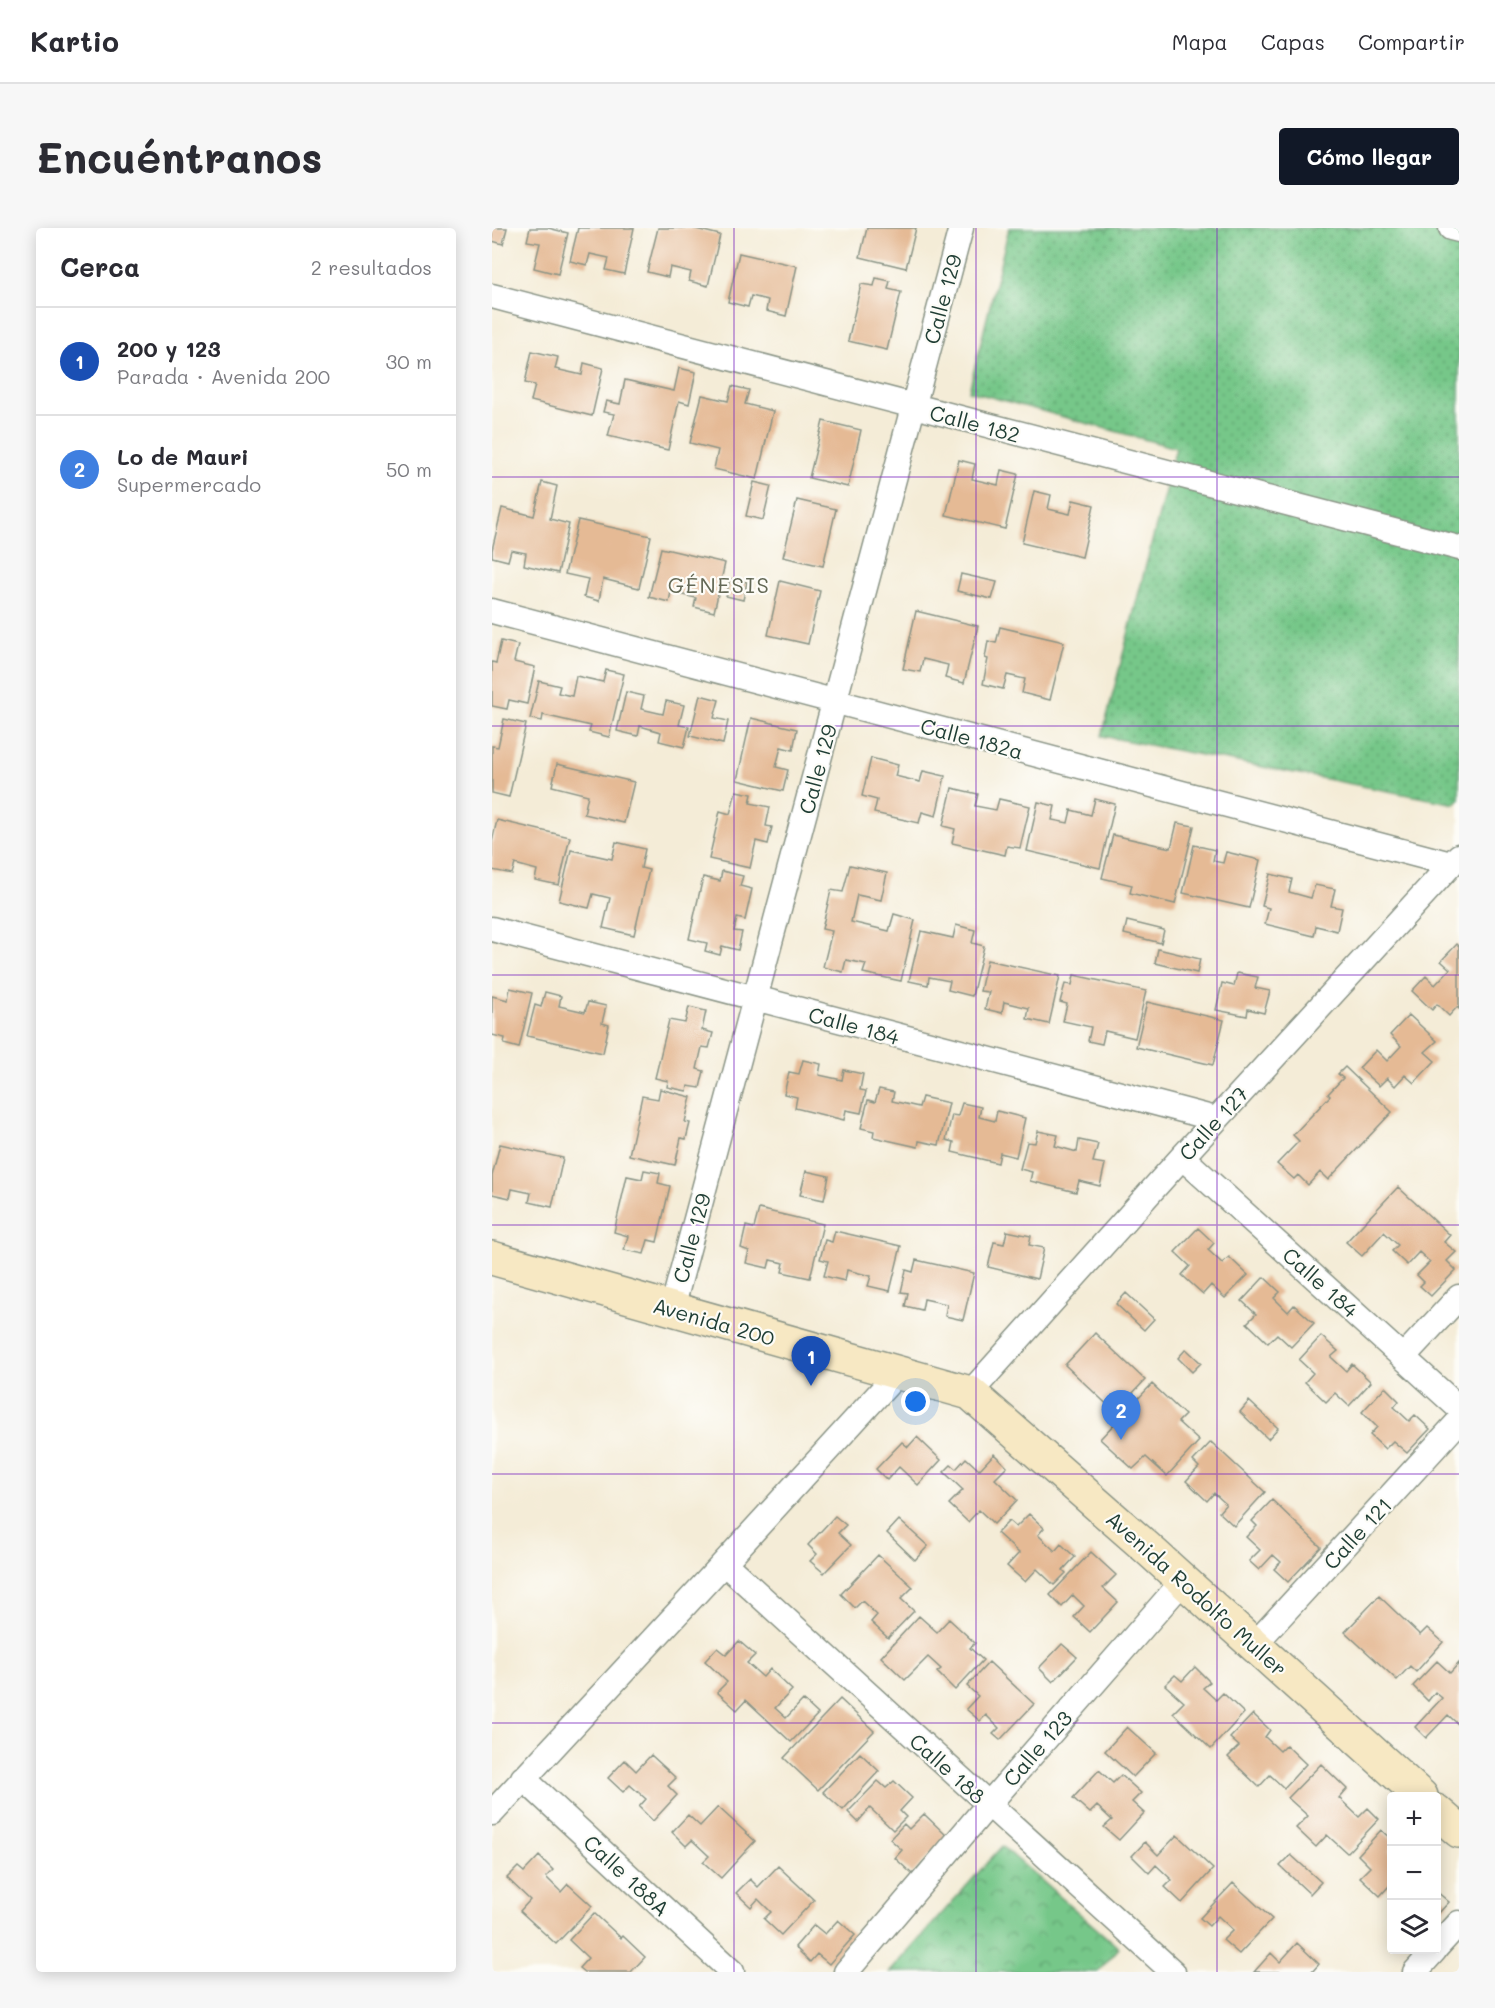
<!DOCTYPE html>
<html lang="es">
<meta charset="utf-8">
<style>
body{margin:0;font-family:Mali,sans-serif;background:#f7f7f7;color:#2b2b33}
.controls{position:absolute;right:18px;bottom:18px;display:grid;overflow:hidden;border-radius:6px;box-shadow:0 3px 15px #0003}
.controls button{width:54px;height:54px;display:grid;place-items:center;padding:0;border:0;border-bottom:2px solid #e1e1e2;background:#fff;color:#2b2b33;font:30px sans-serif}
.you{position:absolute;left:424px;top:1174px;width:21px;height:21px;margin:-15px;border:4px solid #fff;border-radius:50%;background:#1a73e8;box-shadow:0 0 0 9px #1a73e833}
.badge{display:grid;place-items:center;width:39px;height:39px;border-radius:50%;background:#111827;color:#fff;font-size:20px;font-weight:700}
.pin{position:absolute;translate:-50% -50px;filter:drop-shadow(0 2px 3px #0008)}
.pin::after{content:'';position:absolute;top:32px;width:21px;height:18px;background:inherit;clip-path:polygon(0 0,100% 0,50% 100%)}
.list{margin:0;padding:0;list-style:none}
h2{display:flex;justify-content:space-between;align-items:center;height:78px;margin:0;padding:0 24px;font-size:26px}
h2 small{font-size:20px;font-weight:400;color:#7c7c81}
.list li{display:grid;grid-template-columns:39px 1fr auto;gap:18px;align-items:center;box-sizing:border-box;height:108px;padding:0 24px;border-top:2px solid #e1e1e2}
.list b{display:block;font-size:22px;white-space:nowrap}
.list p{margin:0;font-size:20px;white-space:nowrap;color:#7c7c81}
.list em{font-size:20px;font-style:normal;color:#7c7c81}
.icon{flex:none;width:33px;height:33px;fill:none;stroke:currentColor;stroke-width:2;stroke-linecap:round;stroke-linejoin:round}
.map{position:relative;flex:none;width:967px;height:1744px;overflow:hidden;border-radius:6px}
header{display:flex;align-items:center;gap:36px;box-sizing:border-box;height:84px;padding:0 30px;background:#fff;border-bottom:2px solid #e1e1e2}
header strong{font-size:28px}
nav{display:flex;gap:33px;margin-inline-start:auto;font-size:21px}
.intro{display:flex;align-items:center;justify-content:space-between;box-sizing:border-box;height:144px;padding:0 36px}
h1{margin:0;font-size:42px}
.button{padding:15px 27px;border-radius:6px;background:#111827;color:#fff;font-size:21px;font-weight:700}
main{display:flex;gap:36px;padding:0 36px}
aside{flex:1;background:#fff;border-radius:6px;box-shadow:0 3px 15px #0003}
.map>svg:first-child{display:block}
.grass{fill:url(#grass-dots);stroke:#4a825e;stroke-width:1.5}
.park{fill:url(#park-crowns);stroke:#4a825e;stroke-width:1.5}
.building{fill:#e5ba95}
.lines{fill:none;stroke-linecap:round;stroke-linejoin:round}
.street-casing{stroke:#8a9486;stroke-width:27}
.secondary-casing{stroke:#8a9486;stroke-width:36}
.street{stroke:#fff;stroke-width:24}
.secondary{stroke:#f7e8c3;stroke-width:33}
.grid{fill:none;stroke:#7b2cbf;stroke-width:1.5;stroke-opacity:0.55}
.labels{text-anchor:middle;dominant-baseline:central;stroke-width:4.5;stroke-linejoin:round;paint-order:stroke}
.street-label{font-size:21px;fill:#1f3d34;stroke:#fdfcf7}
.neighbourhood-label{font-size:22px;letter-spacing:1.5px;fill:#646956;stroke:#fdfcf7}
</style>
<header>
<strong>Kartio</strong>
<nav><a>Mapa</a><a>Capas</a><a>Compartir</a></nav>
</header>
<div class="intro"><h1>Encuéntranos</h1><a class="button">Cómo llegar</a></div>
<main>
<aside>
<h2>Cerca<small>2 resultados</small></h2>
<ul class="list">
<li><span class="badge" style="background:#1a4fb4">1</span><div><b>200 y 123</b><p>Parada · Avenida 200</p></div><em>30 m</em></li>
<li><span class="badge" style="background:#3f7fe0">2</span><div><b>Lo de Mauri</b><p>Supermercado</p></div><em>50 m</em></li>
</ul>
</aside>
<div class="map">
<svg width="967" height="1744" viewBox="0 0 967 1744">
<defs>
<pattern id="grass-dots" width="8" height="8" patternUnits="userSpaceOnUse" patternTransform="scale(1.5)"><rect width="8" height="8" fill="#76c789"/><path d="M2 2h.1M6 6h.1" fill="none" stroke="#60a371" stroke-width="1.8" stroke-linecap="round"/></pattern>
<pattern id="park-crowns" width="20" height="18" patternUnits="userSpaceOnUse" patternTransform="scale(1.5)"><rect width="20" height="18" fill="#76c789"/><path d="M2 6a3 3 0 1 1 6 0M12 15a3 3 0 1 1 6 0" fill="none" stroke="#60a371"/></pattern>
</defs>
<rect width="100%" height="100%" fill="#fdfcf7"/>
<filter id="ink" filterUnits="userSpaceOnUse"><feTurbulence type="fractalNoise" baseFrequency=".0167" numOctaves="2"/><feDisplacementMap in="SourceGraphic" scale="12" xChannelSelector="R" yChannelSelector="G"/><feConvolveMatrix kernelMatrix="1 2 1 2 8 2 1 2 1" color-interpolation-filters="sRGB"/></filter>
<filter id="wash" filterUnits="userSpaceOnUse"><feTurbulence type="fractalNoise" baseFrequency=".008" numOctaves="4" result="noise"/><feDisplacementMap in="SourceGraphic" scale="24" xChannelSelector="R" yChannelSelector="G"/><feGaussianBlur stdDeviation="1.35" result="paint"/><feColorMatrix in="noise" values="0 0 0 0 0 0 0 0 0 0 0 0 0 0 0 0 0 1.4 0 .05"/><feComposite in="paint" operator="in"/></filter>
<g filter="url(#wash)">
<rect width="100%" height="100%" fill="#f4ecd7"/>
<!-- grass -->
<path class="grass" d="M517 0H967V571L963 576 610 508 684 220 477 163Z"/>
<!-- park -->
<path class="park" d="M510 1618 627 1720 606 1744H398Z"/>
<g id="blocks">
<!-- building -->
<path class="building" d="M0 0H15L11 16 0 13Z
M38 0H56L76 5 66 46 42 40 48 15 35 13Z
M86 0H142L132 46 114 42 117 30 98 26 95 37 78 33Z
M166 0H200L228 7 216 58 197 53 199 44 178 39 176 49 155 44Z
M375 0H424L414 40 368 29Z
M247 25 305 38 294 88 274 83 276 72 259 68 256 79 236 74Z
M384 50 398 53 396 61 409 64 395 122 356 113 369 56 382 58Z
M40 123 66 129 63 141 90 147 92 135 111 140 100 188 39 173 43 157 33 155Z
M187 140 204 144 197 176 187 173 176 222 116 208 122 186 111 184 114 173 128 176 133 152 182 163Z
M240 158 257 162 253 176 281 183 265 251 222 241 226 222 198 215 210 167 236 173Z
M331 193 369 202 356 259 317 250Z
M467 232 483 236 480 251 506 257 509 242 526 246 513 301 454 287Z
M50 254 65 258 58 291 77 296 66 345 32 337 34 325 19 322 16 333 0 329V322L10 280 42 288Z
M262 254 279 258 271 292 254 288Z
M542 263 559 267 556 281 578 286 581 272 602 277 590 329 530 315Z
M305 272 344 281 331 338 291 329Z
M86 292 159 308 147 360 111 351 107 373 92 369 96 351 73 346Z
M169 320 233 335 222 384 202 379 204 370 179 364 177 374 157 369Z
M469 346 505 354 500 371 465 363Z
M238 351 255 354 251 372 234 368Z
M288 353 328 363 316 416 276 407Z
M424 383 486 398 472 455 453 450 456 437 431 431 428 444 411 441Z
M508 399 572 414 558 472 530 465 533 451 515 447 511 461 491 456 496 431 493 430 496 413 504 415Z
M9 413 26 417 22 434 43 439 35 476 17 472 15 481 0 478V434L4 435Z
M114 442 132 446 117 509 97 504 99 498 51 487 50 493 38 491 47 453 68 458 66 465 80 468 84 448 111 454Z
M134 464 152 468 149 481 171 486 174 473 192 477 187 497 197 499 192 519 167 513 169 504 148 498 146 508 125 503Z
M208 467 227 472 222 490 236 493 231 516 198 508Z
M259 490 305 501 301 522 289 519 284 539 296 542 291 563 245 552Z
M12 491 34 496 17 569 0 565V518L6 519Z
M379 530 406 537 403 548 428 554 431 543 453 548 444 588 430 584 427 595 382 585 385 572 370 568Z
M65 536 142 554 132 595 92 586 96 567 60 558Z
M460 560 486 566 483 578 504 582 507 571 538 578 528 620 515 618 513 627 460 615 463 601 451 598Z
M244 563 260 566 258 575 278 579 274 598 280 599 276 616 264 613 258 640 217 631 228 583 238 586Z
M603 571 623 576 608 640 535 623 546 574 563 578 560 592 576 595 579 582 599 587Z
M5 592 78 609 67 657 43 652 45 642 23 636 20 646 0 642V614Z
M685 595 702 598 683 676 638 665 640 657 610 650 621 607 679 620Z
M124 614 153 621 149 640 157 642 142 707 111 700 118 670 101 666 97 680 67 673 79 622 120 631Z
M702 617 723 622 721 633 731 635 734 624 768 632 757 680 691 665Z
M358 637 395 645 389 672 365 667 359 694 397 703 402 686 423 692 409 753 371 745 374 736 354 732 351 744 331 739 340 703 330 701 339 662 351 664Z
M230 643 251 648 248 658 260 661 253 692 245 690 242 703 250 704 246 722 230 718 228 727 213 723 215 715 197 711 211 649 228 653Z
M778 646 800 651 797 664 819 670 823 657 843 661 839 678 850 680 845 703 824 698 822 708 773 696 777 680 770 678Z
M635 693 672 702 669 715 632 706Z
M464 697 483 702 480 715 492 718 480 768 456 762 458 753 437 749 436 757 417 753 429 703 461 710Z
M965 716 967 718V781L965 779 957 788 945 776 940 782 920 763 934 748 943 757 958 741 949 733Z
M666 721 708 731 705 745 663 735Z
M495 732 568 748 557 796 535 791 537 780 512 774 510 785 493 781 497 764 488 763Z
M745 745 766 749 763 760 778 763 772 785 756 781 755 788 724 782 730 755 742 758Z
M582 747 654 763 643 810 613 803 610 816 596 813 599 799 571 793 575 776 568 774 573 756 580 757Z
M18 760 40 765 27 820 12 816 13 810 0 807V768L16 772Z
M53 764 69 768 67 778 93 784 96 774 114 778 110 795 117 797 111 825 35 808 43 777 49 779Z
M655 774 732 792 721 837 644 819Z
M197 779 214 783 210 802 221 805 217 820 210 819 205 841 212 843 208 860 196 858 195 863 175 859 176 853 163 850 177 792 193 795Z
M917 787 945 813 933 824 943 833 922 855 913 847 903 858 895 850 887 858 867 840 884 822 895 833 909 818 898 807Z
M311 832 329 836 327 847 350 852 352 842 371 846 368 862 374 863 369 885 354 882 352 892 303 880 305 869 292 866 297 844 307 846Z
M853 839 900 884 836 952 828 944 816 957 806 947 802 951 785 936 807 913 801 907 838 868 836 866 851 850 846 846Z
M168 861 199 869 193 894 198 895 194 911 189 910 183 937 137 927 150 868 166 871Z
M387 861 402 864 400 873 427 879 430 869 457 875 447 917 427 913 426 919 381 909 382 903 369 900 376 872 383 874Z
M470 875 489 879 487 889 503 893 505 883 533 890 524 929 508 925 506 935 460 924 462 914 454 912 460 887 466 888Z
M546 903 566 907 563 918 585 924 587 912 606 916 601 934 613 936 608 958 587 953 584 964 538 953 540 944 528 941 535 914 543 915Z
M8 916 71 930 60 979 37 974 39 965 20 961 18 970 0 966V948Z
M152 942 168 945 166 955 178 958 165 1014 156 1012 152 1026 132 1022 136 1008 122 1004 135 948 150 951Z
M314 943 337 948 332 972 308 967Z
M906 959 958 1007 952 1014 964 1024 955 1033 964 1042 939 1068 928 1058 932 1054 925 1047 938 1034 927 1024 915 1037 900 1023 906 1017 892 1004 870 1028 854 1014Z
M267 981 331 996 318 1050 290 1044 292 1035 278 1032 276 1040 254 1035 257 1023 249 1020 254 998 262 1000Z
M706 1000 722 1015 716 1022 730 1035 737 1029 756 1047 733 1070 719 1057 711 1066 690 1047 698 1038 683 1024Z
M343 1003 409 1018 398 1063 376 1058 379 1048 355 1042 353 1053 332 1048 336 1033 328 1031 333 1012 340 1014Z
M515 1003 539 1008 537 1017 552 1020 545 1051 496 1039 502 1014 512 1016Z
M424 1032 482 1045 471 1092 453 1088 455 1076 432 1071 430 1082 413 1078 416 1065 409 1064 414 1042 421 1044Z
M772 1049 788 1064 782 1070 796 1084 802 1077 822 1095 799 1119 785 1106 776 1115 755 1095 764 1086 750 1073Z
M634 1065 662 1091 652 1102 624 1076Z
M603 1105 653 1152 623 1184 573 1137Z
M829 1108 846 1123 839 1129 854 1143 860 1136 879 1154 857 1178 843 1165 834 1174 813 1154 821 1145 807 1132Z
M694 1121 709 1135 700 1144 686 1130Z
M660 1156 693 1187 686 1194 707 1213 675 1248 654 1229 641 1241 608 1211Z
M893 1159 907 1173 902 1179 917 1193 923 1187 938 1201 915 1225 901 1213 893 1221 878 1207 885 1199 870 1184Z
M757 1173 786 1200 776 1211 748 1184Z
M425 1209 449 1232 426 1257 407 1239 395 1252 384 1241 410 1214 416 1219Z
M719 1214 773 1264 742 1298 727 1284 734 1276 722 1265 715 1273 694 1253 707 1239 701 1233Z
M502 1226 515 1239 503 1251 525 1272 502 1296 487 1282 476 1294 457 1276 471 1262 452 1244 459 1237 464 1241 474 1230 487 1242Z
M780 1272 829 1319 796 1354 782 1341 789 1334 781 1327 767 1342 757 1333 768 1322 754 1309 765 1298 760 1293Z
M537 1286 552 1300 546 1307 563 1323 569 1316 583 1329 571 1342 574 1345 562 1357 545 1341 533 1354 515 1338 527 1325 505 1305 517 1293 524 1299Z
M343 1288 354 1297 346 1305 359 1317 332 1345 318 1333 325 1326 316 1317Z
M407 1292 436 1318 423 1332 395 1305Z
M599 1324 624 1347 611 1360 626 1374 598 1404 582 1389 592 1378 581 1367 570 1379 558 1367Z
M386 1327 421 1359 409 1371 422 1383 396 1410 379 1394 385 1387 370 1373 363 1380 349 1366Z
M887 1368 928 1407 935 1400 951 1414 924 1444 918 1438 905 1452 853 1404Z
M427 1388 445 1404 457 1391 483 1415 478 1420 491 1432 463 1462 445 1444 449 1441 436 1429 413 1452 389 1429Z
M247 1413 263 1427 255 1435 271 1449 278 1441 300 1462 283 1480 294 1490 311 1472 326 1486 299 1514 254 1472 245 1482 225 1464 235 1454 213 1433 225 1420 234 1427Z
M570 1416 585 1429 561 1454 547 1440Z
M945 1433 958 1445 967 1435V1497L956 1487 934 1510 923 1499 950 1470 943 1464 936 1473 921 1458Z
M497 1434 542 1476 508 1512 501 1506 507 1500 494 1487 488 1493 474 1481 486 1468 475 1458Z
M703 1439 718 1454 711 1460 724 1472 731 1465 752 1485 719 1521 681 1485 692 1474 673 1457 683 1447 690 1453Z
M348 1471 382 1503 326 1562 292 1530Z
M761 1486 778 1502 773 1509 788 1523 794 1517 814 1536 792 1560 778 1547 767 1559 736 1529 747 1518 738 1510Z
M635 1499 664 1525 641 1549 613 1523Z
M368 1525 387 1543 351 1582 331 1564Z
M159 1527 184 1550 176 1558 185 1567 161 1593 147 1579 154 1571 138 1557 131 1564 116 1550 133 1532 144 1543Z
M829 1536 855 1561 847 1570 867 1589 876 1580 887 1591 855 1625 835 1607 824 1619 804 1600 816 1588 796 1570Z
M607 1542 621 1555 629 1547 649 1565 640 1574 652 1585 627 1612 612 1599 620 1592 605 1578 598 1585 581 1570Z
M386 1553 394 1560 402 1553 420 1570 408 1583 414 1589 401 1602 378 1580 366 1594 356 1584Z
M226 1579 263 1613 229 1650 211 1634 217 1628 200 1612 194 1618 180 1604 196 1587 208 1598Z
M432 1586 455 1608 420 1646 403 1630 410 1622 398 1611 412 1596 417 1601Z
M889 1602 900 1612V1620L897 1623 900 1625V1658L898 1657 888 1668 868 1649 878 1639 866 1627Z
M685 1607 721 1641 690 1675 673 1659 680 1652 664 1637 657 1645 640 1628 653 1614 666 1627Z
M799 1627 829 1654 818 1666 788 1638Z
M47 1628 61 1642 54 1649 69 1664 76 1656 100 1678 64 1716 28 1683 38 1672 15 1650 26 1639 32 1644Z
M286 1638 322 1672 289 1707 272 1691 279 1684 266 1671 259 1679 244 1665 258 1651 266 1659Z
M741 1655 780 1691 747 1726 731 1712 741 1702 726 1688 717 1698 708 1690Z
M944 1663 957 1674 944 1688Z
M102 1685 129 1710 131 1708 153 1729 139 1744H92L87 1740 96 1730 77 1712Z
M346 1692 363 1707 337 1736 325 1726 318 1734 303 1719 322 1697 333 1706Z
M805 1715 827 1736 820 1744H762L779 1725 788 1734Z"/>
</g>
</g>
<g filter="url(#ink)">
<use href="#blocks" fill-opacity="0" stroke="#8a9486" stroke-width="1.5"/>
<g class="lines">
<!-- street casing -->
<g class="street-casing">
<path id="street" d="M959 0 967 2
M0 68 967 320
M0 383 959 636
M0 701 724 891
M690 929 967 1180
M180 1081 469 0
M911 1129 967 1069
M478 1165 690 929 967 628
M232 1335 681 1744
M762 1417 967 1193
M31 1550 240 1744
M0 1585 232 1335 406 1145
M944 1720 967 1695
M354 1744 496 1577 691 1353
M923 1744 943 1722"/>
</g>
<!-- secondary casing -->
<g class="secondary-casing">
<path id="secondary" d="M0 1030 478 1165 655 1320 929 1568
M944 1583 967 1603"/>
</g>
<!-- street -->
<use href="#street" class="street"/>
<!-- secondary -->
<use href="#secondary" class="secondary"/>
</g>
</g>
<!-- grid -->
<path class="grid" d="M242 0V1744M484 0V1744M725 0V1744M0 249H967M0 498H967M0 747H967M0 997H967M0 1246H967M0 1495H967"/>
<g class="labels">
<!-- street labels -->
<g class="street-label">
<text transform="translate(450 71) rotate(-75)">Calle 129</text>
<text transform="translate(483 195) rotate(15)">Calle 182</text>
<text transform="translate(480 510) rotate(15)">Calle 182a</text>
<text transform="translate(325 541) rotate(-75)">Calle 129</text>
<text transform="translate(362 797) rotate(15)">Calle 184</text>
<text transform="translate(721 895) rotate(-48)">Calle 127</text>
<text transform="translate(199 1010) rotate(-75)">Calle 129</text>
<text transform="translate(829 1054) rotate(42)">Calle 184</text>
<text transform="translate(222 1093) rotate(16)">Avenida 200</text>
<text transform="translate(865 1305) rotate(-47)">Calle 121</text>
<text transform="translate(705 1365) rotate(42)">Avenida Rodolfo Muller</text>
<text transform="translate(545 1520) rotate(-49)">Calle 123</text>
<text transform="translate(456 1540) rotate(42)">Calle 188</text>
<text transform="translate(135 1647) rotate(43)">Calle 188A</text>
</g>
<!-- neighbourhood labels -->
<g class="neighbourhood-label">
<text x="227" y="356">GÉNESIS</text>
</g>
</g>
</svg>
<div class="controls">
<button>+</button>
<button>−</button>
<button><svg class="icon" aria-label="layers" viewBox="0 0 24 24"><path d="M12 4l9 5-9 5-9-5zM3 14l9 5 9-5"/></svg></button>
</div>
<div class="you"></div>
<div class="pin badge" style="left:319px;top:1158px;background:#1a4fb4">1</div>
<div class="pin badge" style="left:629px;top:1212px;background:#3f7fe0">2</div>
</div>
</main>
